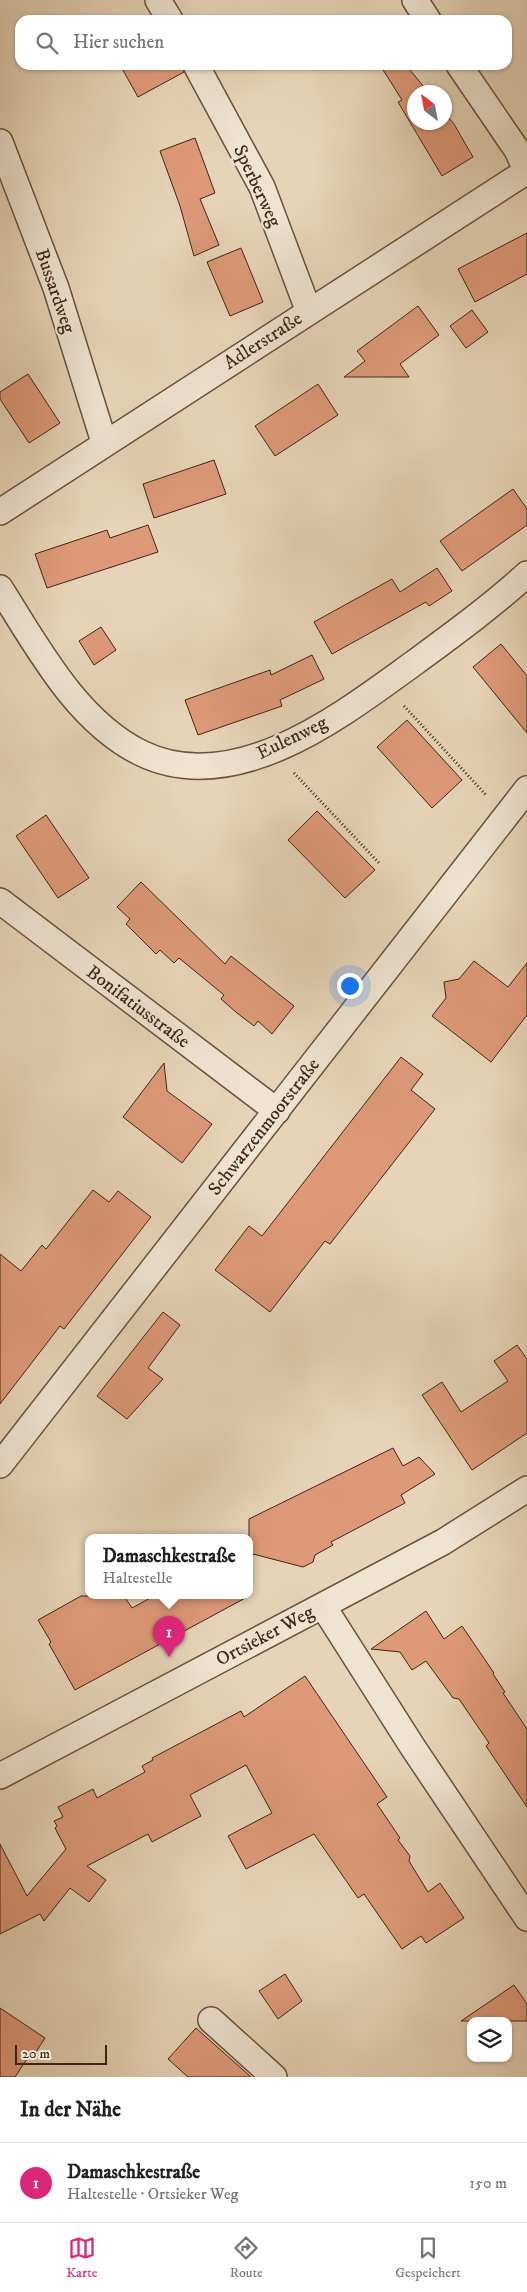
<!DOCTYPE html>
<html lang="de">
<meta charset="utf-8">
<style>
body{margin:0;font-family:"IM FELL DW Pica",serif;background:#f6f6f6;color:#202124}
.controls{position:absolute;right:15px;bottom:15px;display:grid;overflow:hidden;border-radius:10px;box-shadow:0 1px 4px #0004}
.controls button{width:45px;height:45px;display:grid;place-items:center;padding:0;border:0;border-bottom:1px solid #e0e0e0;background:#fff;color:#202124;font:25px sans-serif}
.compass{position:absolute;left:407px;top:85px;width:45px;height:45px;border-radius:50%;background:#fff;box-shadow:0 1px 4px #0004;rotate:328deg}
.scale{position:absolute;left:15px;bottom:12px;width:92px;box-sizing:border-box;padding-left:5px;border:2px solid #3f2614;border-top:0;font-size:14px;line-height:18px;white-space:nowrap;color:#3f2614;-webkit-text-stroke:4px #efe3d1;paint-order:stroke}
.you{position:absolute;left:349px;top:985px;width:18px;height:18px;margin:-12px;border:4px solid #fff;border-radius:50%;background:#1a73e8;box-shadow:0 0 0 8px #1a73e833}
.badge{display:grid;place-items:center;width:32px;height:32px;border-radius:50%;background:#db2777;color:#fff;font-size:16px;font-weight:700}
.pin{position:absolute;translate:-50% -41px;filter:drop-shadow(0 1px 2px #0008)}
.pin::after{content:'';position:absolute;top:26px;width:18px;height:15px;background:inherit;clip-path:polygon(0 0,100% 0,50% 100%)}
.popup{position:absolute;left:85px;top:1534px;width:168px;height:65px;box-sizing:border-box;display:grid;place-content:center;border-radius:10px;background:#fff;filter:drop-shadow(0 1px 4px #0005);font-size:16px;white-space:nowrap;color:#757577}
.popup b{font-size:19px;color:#202124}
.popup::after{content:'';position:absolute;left:50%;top:100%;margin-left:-10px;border:10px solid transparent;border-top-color:#fff}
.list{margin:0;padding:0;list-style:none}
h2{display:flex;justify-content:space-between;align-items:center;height:65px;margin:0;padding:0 20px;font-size:21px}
h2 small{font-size:16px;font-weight:400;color:#757577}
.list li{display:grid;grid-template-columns:32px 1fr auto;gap:15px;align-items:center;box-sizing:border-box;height:80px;padding:0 20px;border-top:1px solid #e0e0e0}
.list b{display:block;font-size:19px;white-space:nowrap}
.list p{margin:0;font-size:16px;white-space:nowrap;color:#757577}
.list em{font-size:16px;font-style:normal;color:#757577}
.icon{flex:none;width:28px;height:28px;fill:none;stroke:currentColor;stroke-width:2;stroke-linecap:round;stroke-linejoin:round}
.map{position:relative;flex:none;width:527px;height:2077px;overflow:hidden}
.search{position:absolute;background:#fff;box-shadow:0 1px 4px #0004;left:15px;right:15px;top:15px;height:55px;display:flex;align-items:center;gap:12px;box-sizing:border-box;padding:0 18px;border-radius:15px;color:#757577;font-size:19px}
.sheet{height:145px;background:#fff}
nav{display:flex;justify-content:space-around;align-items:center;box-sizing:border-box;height:70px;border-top:1px solid #e0e0e0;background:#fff;font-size:14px;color:#757577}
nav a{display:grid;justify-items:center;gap:2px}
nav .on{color:#db2777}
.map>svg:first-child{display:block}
.building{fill:#de9979;stroke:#3f2614}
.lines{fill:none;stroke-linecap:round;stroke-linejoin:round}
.street-casing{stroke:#69523d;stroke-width:28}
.path{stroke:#3f2614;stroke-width:3;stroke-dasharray:1 2.5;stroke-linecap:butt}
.street{stroke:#efe3d1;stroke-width:25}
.labels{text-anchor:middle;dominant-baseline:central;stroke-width:4.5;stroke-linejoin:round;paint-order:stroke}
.street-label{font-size:19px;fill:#3f2614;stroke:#efe3d1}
</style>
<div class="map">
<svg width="527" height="2077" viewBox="0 0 527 2077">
<rect width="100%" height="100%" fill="#e7d4b8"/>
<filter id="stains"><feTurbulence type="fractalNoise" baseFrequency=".004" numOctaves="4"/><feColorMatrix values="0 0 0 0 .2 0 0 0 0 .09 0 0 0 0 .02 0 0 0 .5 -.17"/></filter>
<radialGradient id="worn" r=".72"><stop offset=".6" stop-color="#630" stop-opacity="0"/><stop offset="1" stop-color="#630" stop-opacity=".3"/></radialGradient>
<!-- building -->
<path class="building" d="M120 65H182L184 72 138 97Z
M380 65H406L428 92H414V122H444V112L454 124 473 157 442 176 398 102 402 100Z
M195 138 215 193 200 199 219 245 194 256 180 206 160 151Z
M527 233V274L475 302 458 269Z
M241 248 263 302 230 316 207 262Z
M418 306 439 335 400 364 409 377H344L365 361 357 351Z
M472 310 488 332 466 348 450 326Z
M28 374 60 423 29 443 0 399V392Z
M318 384 338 415 275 456 255 426Z
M214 460 226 494 154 518 143 484Z
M513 489 527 509V525L462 571 440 541Z
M148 525 158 552 47 588 35 554 107 530 110 538Z
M437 568 452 591 429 606 426 602 332 654 314 622 392 579 400 592Z
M101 627 116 650 94 665 79 641Z
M501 644 527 676V733L473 667Z
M312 655 324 679 280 700 282 706 198 735 185 700 270 670 271 675Z
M407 720 462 780 432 808 377 747Z
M317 811 375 870 345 898 288 840Z
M46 815 89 878 58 898 16 836Z
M141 882 225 964 231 956 294 1006 272 1034 258 1021 254 1026 237 1013 221 999 224 995 179 958 174 963 160 950 156 954 126 924 130 919 117 907Z
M474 961 508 987 527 963V1015L491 1062 432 1016 446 998 444 982 459 979Z
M401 1057 423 1074 411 1090 435 1109 330 1244 325 1241 270 1312 215 1270 249 1226 262 1236Z
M164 1063 167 1091 212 1124 182 1163 123 1117Z
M93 1190 109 1202 118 1191 151 1217 64 1329 60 1326 0 1404V1254L21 1271 42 1245 46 1249Z
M163 1312 180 1325 148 1368 163 1379 127 1419 97 1396Z
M517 1345 527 1359V1433L472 1470 422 1395 442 1382 461 1412 508 1381 494 1361Z
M393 1448 403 1466 419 1457 435 1474 401 1495 405 1503 331 1542 333 1545 315 1555 313 1562 303 1567 249 1553V1519Z
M81 1596H124L132 1608 154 1596H249L75 1690 49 1644 51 1642 38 1620Z
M426 1611 444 1639 462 1626 494 1673 493 1674 505 1692 503 1693 527 1729V1807L486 1746 489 1743 459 1699 453 1698 426 1661 412 1670 400 1652 371 1649Z
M305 1676 387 1797 377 1804 400 1838 398 1840 410 1856 409 1861 428 1892 440 1883 464 1918 426 1943 421 1936 402 1949 364 1894 358 1898 314 1834 246 1869 228 1836 272 1813 246 1765 190 1795 201 1816 152 1842 148 1834 87 1866 106 1880 89 1902 70 1888 44 1921 40 1914 0 1934V1844L27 1896 66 1849 55 1828 57 1826 54 1821 63 1817 58 1807 93 1789 97 1798 145 1772 142 1766 153 1760 152 1758 241 1711 244 1717Z
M285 1974 302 2001 278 2019 259 1991Z
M514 1985 527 2004V2021H461Z
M0 2008 45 2038 32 2058 29 2056 15 2077H0Z
M196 2028 251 2077H188L168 2059Z"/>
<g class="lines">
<!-- street casing -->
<g class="street-casing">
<path id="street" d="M158 0 170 20
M415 0 428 20
M196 65 262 187 309 312
M459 65 517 150 527 172
M0 142 56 288 104 442
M0 512 527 171
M0 588C37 646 76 721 141 753 235 799 342 715 414 663 452 635 492 606 527 574
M0 901 277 1111
M0 1465 527 789
M323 1606 412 1746 527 1918
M0 1776 443 1542 527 1489
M211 2020 274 2077"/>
</g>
<!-- path -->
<path class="path" d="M404 706 486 795
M294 773 379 863"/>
<!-- street -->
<use href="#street" class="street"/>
</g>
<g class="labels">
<!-- street labels -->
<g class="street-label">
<text transform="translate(257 186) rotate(65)">Sperberweg</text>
<text transform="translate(55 291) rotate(71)">Bussardweg</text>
<text transform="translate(263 341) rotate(-33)">Adlerstraße</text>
<text transform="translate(292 738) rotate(-26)">Eulenweg</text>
<text transform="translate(138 1007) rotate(37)">Bonifatiusstraße</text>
<text transform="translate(264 1127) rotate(-52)">Schwarzenmoorstraße</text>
<text transform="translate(265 1636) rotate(-28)">Ortsieker Weg</text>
</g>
</g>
<rect width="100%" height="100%" filter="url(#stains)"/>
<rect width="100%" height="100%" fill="url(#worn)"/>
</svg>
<div class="controls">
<button><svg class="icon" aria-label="layers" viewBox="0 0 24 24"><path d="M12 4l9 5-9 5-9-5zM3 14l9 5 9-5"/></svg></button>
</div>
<svg class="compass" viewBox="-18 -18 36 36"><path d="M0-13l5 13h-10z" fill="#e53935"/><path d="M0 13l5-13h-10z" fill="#757577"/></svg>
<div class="scale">20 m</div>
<div class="you"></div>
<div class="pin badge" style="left:169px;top:1657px">1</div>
<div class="popup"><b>Damaschkestraße</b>Haltestelle</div>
<div class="search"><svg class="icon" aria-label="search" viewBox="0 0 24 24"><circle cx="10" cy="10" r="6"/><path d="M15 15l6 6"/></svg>Hier suchen</div>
</div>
<section class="sheet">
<h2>In der Nähe<small></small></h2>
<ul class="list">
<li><span class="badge">1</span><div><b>Damaschkestraße</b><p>Haltestelle · Ortsieker Weg</p></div><em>150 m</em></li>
</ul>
</section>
<nav>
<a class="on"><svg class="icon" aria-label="map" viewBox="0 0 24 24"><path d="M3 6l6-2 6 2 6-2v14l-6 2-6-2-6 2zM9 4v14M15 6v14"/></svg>Karte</a>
<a><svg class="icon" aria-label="directions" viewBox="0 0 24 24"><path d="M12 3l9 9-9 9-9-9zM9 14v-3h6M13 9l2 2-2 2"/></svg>Route</a>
<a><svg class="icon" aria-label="saved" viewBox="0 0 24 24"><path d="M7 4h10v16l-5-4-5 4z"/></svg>Gespeichert</a>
</nav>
